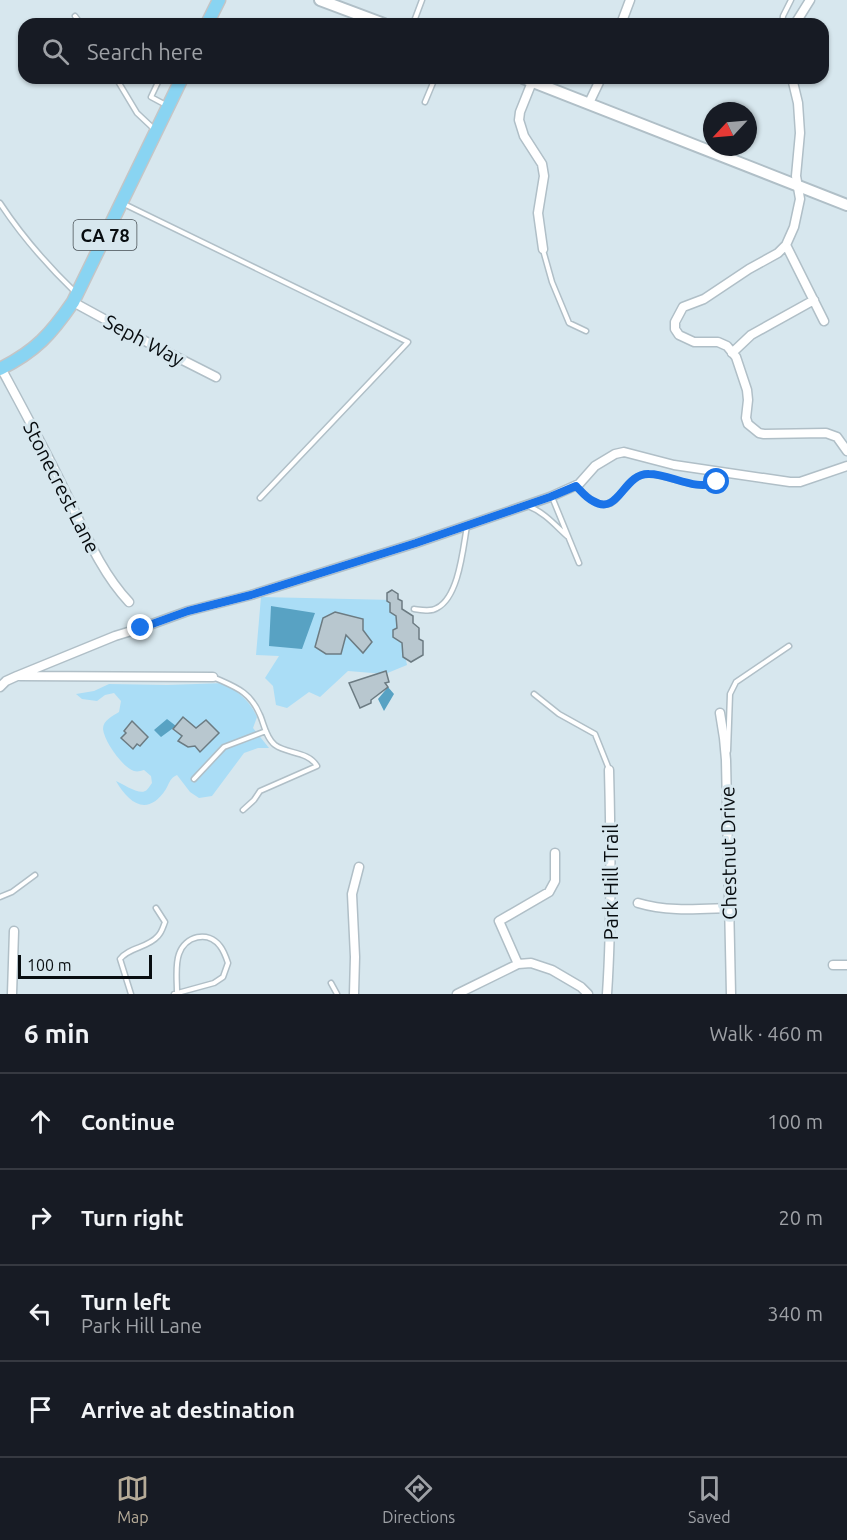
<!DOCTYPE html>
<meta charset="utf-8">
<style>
body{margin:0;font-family:Ubuntu,sans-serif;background:#242831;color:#f1f3f6}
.compass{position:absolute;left:703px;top:102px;width:54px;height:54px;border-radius:50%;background:#171b24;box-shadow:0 2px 4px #0004;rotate:244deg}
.scale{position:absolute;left:18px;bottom:15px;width:134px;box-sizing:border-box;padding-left:6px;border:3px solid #080d10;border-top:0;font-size:16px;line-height:21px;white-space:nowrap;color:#080d10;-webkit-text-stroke:4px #d7e7ee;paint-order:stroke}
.stop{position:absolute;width:18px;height:18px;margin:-14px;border:4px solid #1a73e8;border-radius:50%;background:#fff}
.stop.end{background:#1a73e8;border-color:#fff;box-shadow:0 2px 6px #0008}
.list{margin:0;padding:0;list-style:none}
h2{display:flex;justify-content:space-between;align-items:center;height:78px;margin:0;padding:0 24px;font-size:26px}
h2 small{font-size:20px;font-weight:400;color:#9ea1a6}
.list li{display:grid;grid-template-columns:39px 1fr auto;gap:18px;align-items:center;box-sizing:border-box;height:96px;padding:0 24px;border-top:2px solid #363941}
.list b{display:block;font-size:22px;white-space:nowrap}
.list p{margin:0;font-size:20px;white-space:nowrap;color:#9ea1a6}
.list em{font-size:20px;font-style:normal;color:#9ea1a6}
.icon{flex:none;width:33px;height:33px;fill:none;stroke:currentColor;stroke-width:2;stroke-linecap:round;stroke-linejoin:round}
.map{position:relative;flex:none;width:847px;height:994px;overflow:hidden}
.search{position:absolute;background:#171b24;box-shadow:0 2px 4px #0004;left:18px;right:18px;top:18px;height:66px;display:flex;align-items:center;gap:15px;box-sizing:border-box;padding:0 21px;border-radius:18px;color:#9ea1a6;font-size:22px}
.sheet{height:462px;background:#171b24}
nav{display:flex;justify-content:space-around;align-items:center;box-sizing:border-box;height:84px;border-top:2px solid #363941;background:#171b24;font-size:16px;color:#9ea1a6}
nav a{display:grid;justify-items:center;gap:3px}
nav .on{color:#b6ab98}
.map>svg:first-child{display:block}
.green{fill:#aaddf6}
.water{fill:#58a2c3}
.building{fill:#b8c7cf;stroke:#6c7b82;stroke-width:1.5}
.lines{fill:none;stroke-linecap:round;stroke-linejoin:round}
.service-casing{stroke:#b0bfc7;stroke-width:7}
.minor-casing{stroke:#b0bfc7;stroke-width:11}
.tertiary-casing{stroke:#b0bfc7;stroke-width:14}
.primary-casing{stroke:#c4c5c6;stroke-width:15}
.service{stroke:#fff;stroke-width:4}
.minor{stroke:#fff;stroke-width:8}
.tertiary{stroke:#fff;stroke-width:10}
.primary{stroke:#89d4f2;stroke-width:12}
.route{stroke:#1a73e8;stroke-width:8}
.labels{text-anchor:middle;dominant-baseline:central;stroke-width:6;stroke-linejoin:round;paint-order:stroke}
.shield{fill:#d7e7ee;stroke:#464e53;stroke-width:1.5}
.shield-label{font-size:18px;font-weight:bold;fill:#080d10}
.street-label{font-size:20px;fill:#080d10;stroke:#d7e7ee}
</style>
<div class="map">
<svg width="847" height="994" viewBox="0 0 847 994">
<rect width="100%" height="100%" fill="#d7e7ee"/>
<!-- green -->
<path class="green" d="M261 597 394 600 407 665 385 674 348 671 320 697 309 692 287 708 276 705 273 686 265 678 279 656 256 655Z
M225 683C239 693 250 701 257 717L253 728 269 748H258L244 753 212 796 199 798 190 792 177 775C170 778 170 782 166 789 148 817 129 804 116 781 123 784 139 795 145 791 147 791 151 784 152 783L151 776 144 770C140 771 138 772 134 771 123 768 104 741 103 729 103 720 113 716 119 712L121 701 114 693 105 695 97 701 82 699 76 694 94 691 109 684 167 685Z"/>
<!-- water -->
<path class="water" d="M271 606 315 613 302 649 269 646Z
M388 687 394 694 384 711 378 699Z
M167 719 176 726 161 737 154 730Z"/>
<!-- building -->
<path class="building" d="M392 590 398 594V599L402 601V609L413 616V623L419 628V639L423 641V655L411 662 403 657 402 643 393 637V630L397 628 396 616 390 612V603L387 601V593Z
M335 612 363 619V630L372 642 363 653 346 635 341 654H326L315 647 323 618Z
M386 671 389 682 385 683 388 687 371 700V703L360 708 349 683Z
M183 717 196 728 206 720 219 733 200 752 195 746 188 747 178 741 182 736 173 729Z
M132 721 148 737 140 746 137 744 133 749 121 738 126 733 124 731Z"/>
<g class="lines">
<!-- service casing -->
<g class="service-casing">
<path id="service" d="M75 16 81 24
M413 24 422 0
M782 24 783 16 791 0
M116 78 137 113 154 129
M160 78 151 97 166 105
M425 102 435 78
M0 203C21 235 48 266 76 293
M124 204 408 342 260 498
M543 250 552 282 569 323 586 331
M576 486C587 497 604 515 618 497 625 488 630 479 641 475 660 469 704 496 718 481 720 479 721 476 722 473
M552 497 579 563
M528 506C544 512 555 525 567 536
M414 609C422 610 431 612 437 608 459 597 463 548 467 526
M213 677C235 687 250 691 260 715 264 724 266 738 275 745 287 754 308 751 317 766L260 791 254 800 243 810
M534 694 559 714 595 734 609 769
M728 751 730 694 736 682 789 646
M194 779 224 747 266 731
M0 897 12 892 35 875
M331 983 337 994
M131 994 120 959C129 947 148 948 158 936 162 932 163 927 165 922L156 908
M174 994 214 983 223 977 228 963C226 957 224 951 220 946 208 930 185 936 179 954 175 965 177 980 177 992"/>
</g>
<!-- minor casing -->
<g class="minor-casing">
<path id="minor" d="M621 24 630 0
M795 24 810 0
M792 78 798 103 800 133 796 176 800 199 794 227 786 245 778 253 749 269 704 299 683 307 675 322V329L679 335 694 342H718L727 346 736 357 747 390 748 400 746 418 748 424 759 433 764 434 826 433 837 437 847 451
M532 82 520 112 519 120 524 136 542 164 544 176 538 213 543 249
M589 103 601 78
M786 245 824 321
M73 302 139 338 216 377
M732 353 751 335 814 300
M1 368C23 409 45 449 65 491 84 529 99 570 129 602
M20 676 213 677
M0 687 6 681 17 676 115 636 141 628 188 611 251 595 416 543 550 497 579 484 595 466 615 454 624 452 674 465 790 482H800L847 466
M720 713 724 738 726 760 731 994
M638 903C668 912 698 909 729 908
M518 964 499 921 549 892 555 881V853
M833 965H847
M12 994 14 931
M354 994 355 957 352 894 359 867
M457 994 518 964 531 963 552 970 581 987 588 994
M607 994C612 920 611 845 609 770"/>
</g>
<!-- tertiary casing -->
<g class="tertiary-casing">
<path id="tertiary" d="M320 0 384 24
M523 78 847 205"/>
</g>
<!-- primary casing -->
<g class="primary-casing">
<path id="primary" d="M207 24 219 0
M0 369C36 351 51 334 73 302L182 78"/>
</g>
<!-- service -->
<use href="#service" class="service"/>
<!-- minor -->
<use href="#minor" class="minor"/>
<!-- tertiary -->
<use href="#tertiary" class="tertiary"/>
<!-- primary -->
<use href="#primary" class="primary"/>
</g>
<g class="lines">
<!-- route -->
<path class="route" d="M141 628 188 611 251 595 416 543 550 497 576 486C581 491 586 498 593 501 619 517 623 473 649 474 671 474 696 492 717 482"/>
</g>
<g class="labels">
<!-- shield labels -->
<rect class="shield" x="73.5" y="220" width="63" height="30" rx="4.5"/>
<g class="shield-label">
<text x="105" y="235">CA 78</text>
</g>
<!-- street labels -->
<g class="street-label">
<text transform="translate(144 340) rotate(28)">Seph Way</text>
<text transform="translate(62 487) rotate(63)">Stonecrest Lane</text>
<text transform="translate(728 853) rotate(-91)">Chestnut Drive</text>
<text transform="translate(610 882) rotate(-90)">Park Hill Trail</text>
</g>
</g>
</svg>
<svg class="compass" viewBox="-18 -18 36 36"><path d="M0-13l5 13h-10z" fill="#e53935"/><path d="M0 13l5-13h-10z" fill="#9ea1a6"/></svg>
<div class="scale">100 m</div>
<div class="stop" style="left:717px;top:482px"></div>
<div class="stop end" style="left:141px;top:628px"></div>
<div class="search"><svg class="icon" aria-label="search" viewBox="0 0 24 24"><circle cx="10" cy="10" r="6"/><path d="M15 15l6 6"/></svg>Search here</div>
</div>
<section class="sheet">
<h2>6 min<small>Walk · 460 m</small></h2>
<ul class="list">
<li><svg class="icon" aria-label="ahead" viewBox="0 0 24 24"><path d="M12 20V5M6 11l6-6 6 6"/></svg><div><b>Continue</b></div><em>100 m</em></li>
<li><svg class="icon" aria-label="right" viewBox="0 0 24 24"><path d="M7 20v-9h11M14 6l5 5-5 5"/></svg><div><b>Turn right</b></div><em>20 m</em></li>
<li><svg class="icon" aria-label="left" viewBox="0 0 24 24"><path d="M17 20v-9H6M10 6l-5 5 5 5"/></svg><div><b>Turn left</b><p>Park Hill Lane</p></div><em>340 m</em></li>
<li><svg class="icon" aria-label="arrive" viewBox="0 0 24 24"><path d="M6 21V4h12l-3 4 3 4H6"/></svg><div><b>Arrive at destination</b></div></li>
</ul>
</section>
<nav>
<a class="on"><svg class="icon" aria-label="map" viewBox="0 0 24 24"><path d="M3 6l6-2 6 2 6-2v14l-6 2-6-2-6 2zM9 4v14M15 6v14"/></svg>Map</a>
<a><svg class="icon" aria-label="directions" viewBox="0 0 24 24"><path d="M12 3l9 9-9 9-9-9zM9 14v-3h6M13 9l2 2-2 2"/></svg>Directions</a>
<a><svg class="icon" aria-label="saved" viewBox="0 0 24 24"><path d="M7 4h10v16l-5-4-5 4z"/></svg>Saved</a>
</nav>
